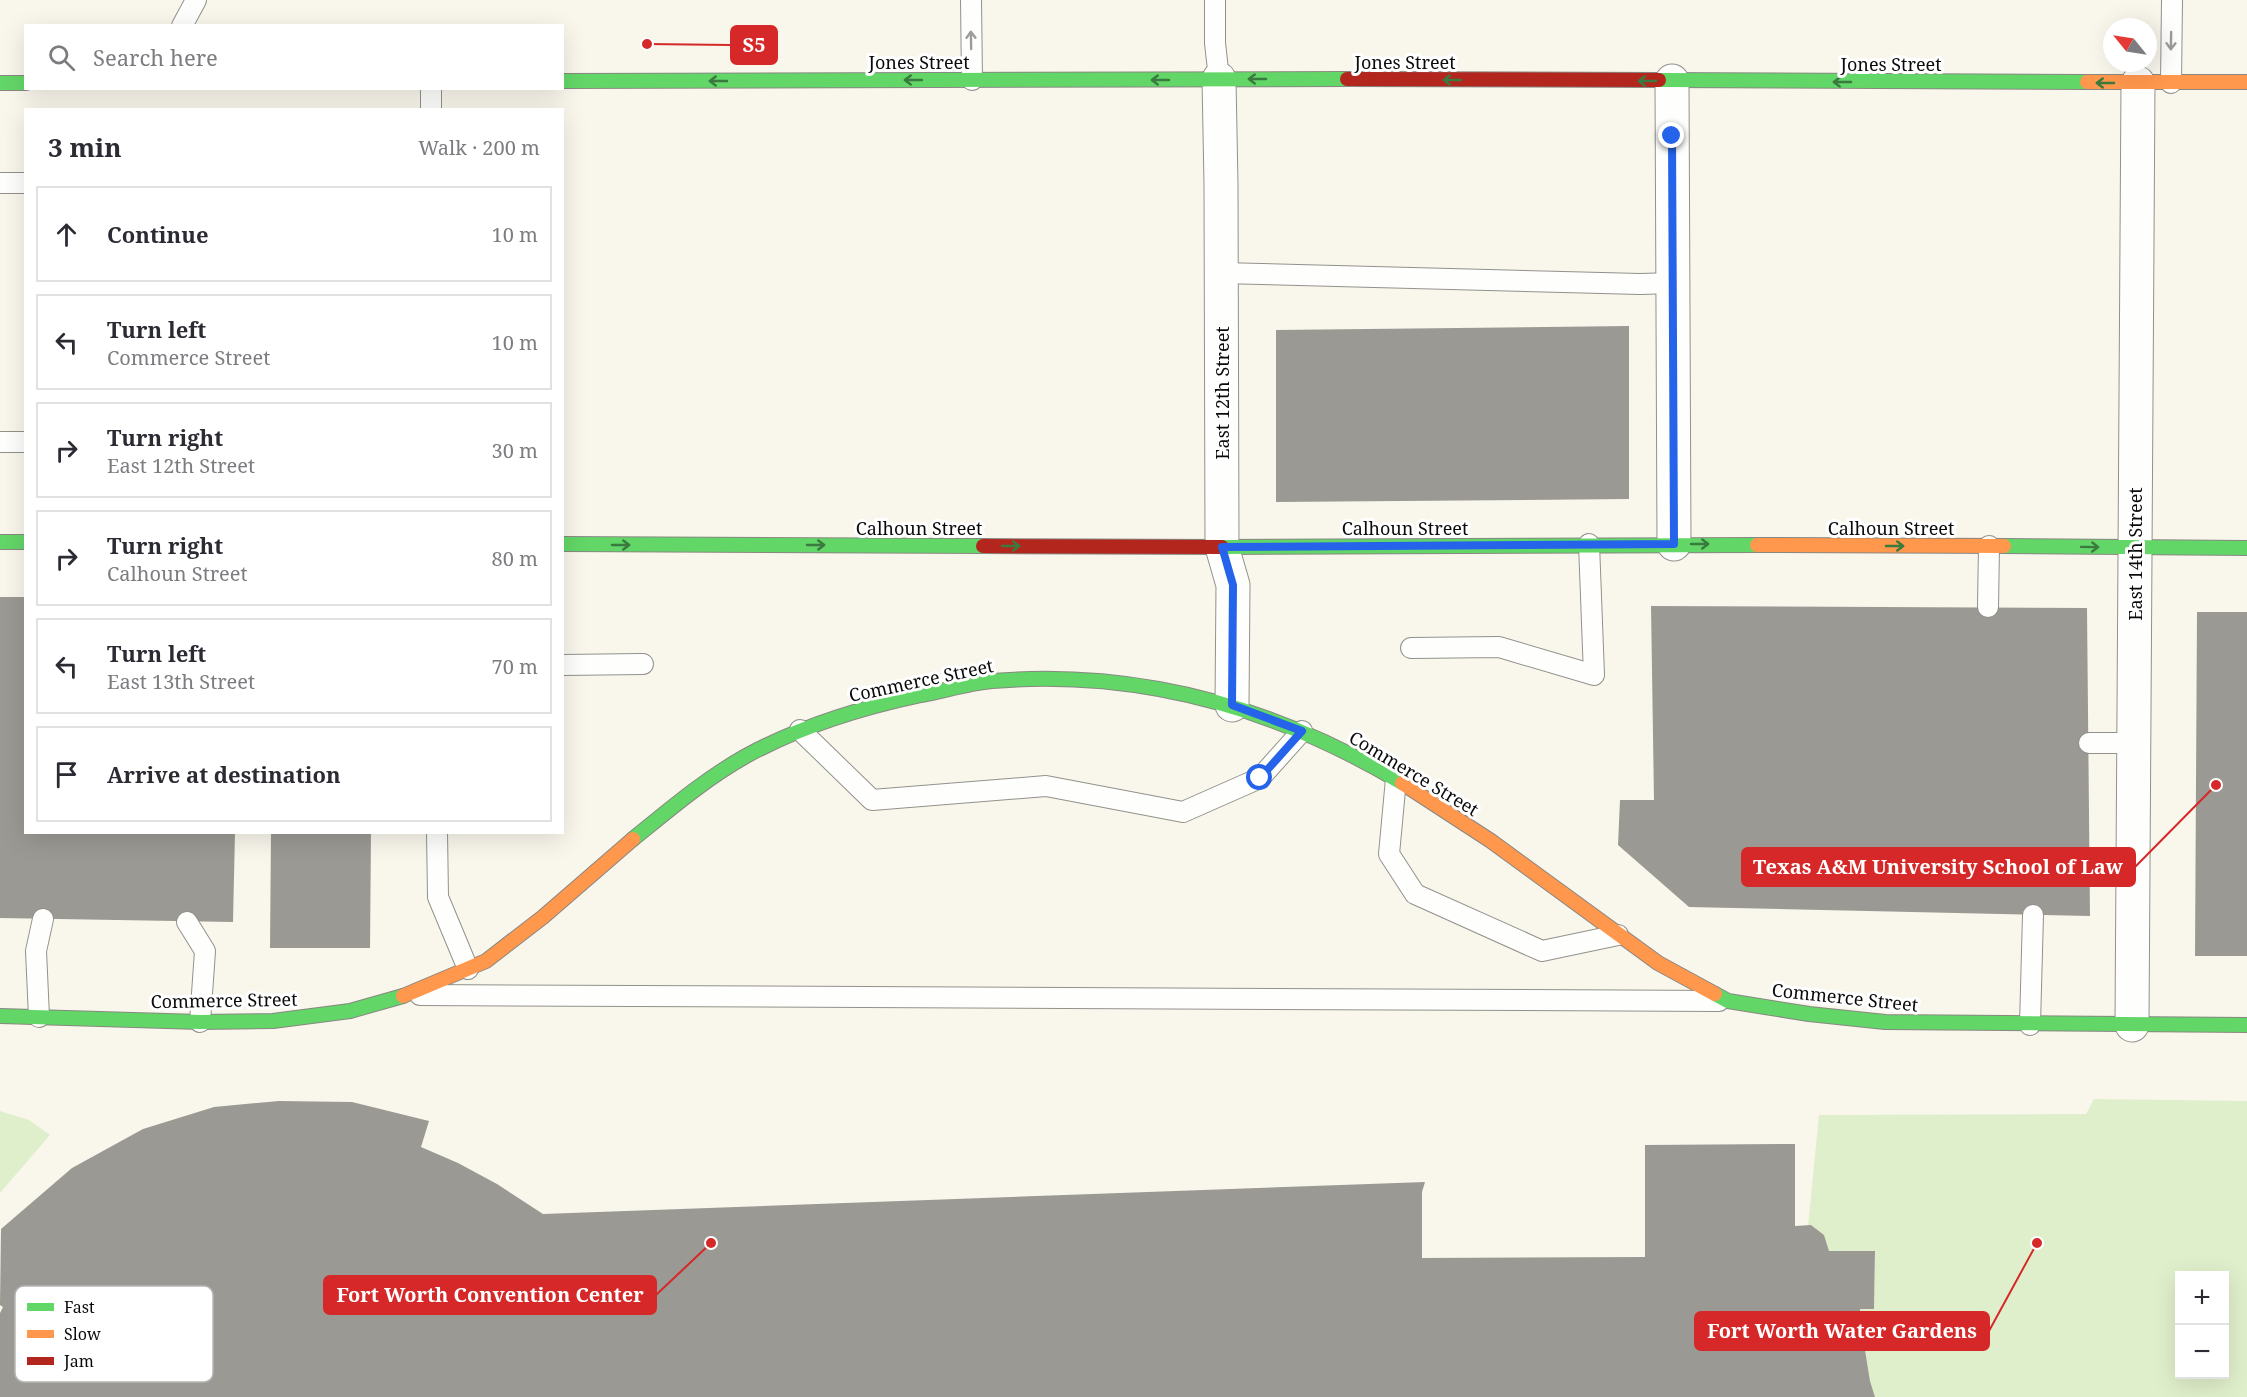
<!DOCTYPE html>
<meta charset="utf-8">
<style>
body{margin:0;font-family:"Noto Serif",serif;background:#f2f2f3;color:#2b2b33}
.controls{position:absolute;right:18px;bottom:18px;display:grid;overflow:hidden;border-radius:0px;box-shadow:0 6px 24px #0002}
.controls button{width:54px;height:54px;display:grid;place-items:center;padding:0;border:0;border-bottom:2px solid #e1e1e2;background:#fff;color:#2b2b33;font:30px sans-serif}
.compass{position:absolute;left:2103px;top:18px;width:54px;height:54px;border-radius:50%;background:#fff;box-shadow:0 6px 24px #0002;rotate:300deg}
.stop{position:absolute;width:18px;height:18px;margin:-14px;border:4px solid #2563eb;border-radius:50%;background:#fff}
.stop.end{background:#2563eb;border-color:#fff;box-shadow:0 2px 6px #0008}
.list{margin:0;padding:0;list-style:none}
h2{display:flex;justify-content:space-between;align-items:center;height:78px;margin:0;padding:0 24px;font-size:26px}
h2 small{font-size:20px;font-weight:400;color:#7c7c81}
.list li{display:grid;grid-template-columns:39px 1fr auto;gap:18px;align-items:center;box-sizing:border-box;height:96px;margin:0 12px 12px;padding:0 12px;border:2px solid #e1e1e2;border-radius:0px}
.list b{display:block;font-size:22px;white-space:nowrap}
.list p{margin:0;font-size:20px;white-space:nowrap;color:#7c7c81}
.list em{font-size:20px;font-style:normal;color:#7c7c81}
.icon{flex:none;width:33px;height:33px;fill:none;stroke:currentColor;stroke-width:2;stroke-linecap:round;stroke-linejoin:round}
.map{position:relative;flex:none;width:2247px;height:1397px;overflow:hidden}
.search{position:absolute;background:#fff;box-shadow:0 6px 24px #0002;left:24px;top:24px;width:540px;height:66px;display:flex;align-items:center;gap:15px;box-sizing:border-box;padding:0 21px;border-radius:0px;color:#7c7c81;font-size:22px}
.panel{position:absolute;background:#fff;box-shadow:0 6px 24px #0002;left:24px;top:108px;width:540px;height:726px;border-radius:0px}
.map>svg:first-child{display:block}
.green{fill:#e0efcb;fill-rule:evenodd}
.building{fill:#9b9993}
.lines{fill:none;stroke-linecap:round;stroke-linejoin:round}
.lane-casing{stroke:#92918c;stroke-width:22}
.street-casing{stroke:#92918c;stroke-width:35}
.fast-casing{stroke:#888782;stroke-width:16}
.slow-casing{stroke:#888782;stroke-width:16}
.jam-casing{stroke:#888782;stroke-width:16}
.lane{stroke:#fefefc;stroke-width:20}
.street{stroke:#fefefc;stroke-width:33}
.fast{stroke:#63d668;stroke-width:14}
.slow{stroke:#ff974d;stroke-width:14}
.jam{stroke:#b3261e;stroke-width:14}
.oneway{stroke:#9c9c9b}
.oneway2{stroke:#3b7a3e}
.route{stroke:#2563eb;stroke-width:8}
.labels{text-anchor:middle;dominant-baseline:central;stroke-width:6;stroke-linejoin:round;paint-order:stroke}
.street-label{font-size:18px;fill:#0a0a0a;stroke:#fff}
.key{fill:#fff;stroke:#b6b6b6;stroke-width:1.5}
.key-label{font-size:16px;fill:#0a0a0a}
.leader{fill:none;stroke:#d62828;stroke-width:2}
.callout-dot{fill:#d62828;stroke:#fff;stroke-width:2}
.callout{fill:#d62828;stroke:#d62828;stroke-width:2}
.callout-label{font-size:20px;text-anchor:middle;font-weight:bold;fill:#fff}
</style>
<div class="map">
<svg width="2247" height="1397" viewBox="0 0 2247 1397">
<rect width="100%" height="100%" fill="#f9f7ec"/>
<!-- green -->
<path class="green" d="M2094 1099 2247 1101V1397H1875L1870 1381 1860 1318V1309H1874L1875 1251H1829L1824 1235 1811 1225 1808 1226 1819 1115 2086 1114ZM2180 1276H2224V1374H2180Z
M0 1111 29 1120 50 1135 0 1193Z"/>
<!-- building -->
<path class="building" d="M1629 326V499L1276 502V330Z
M0 597H26V832H235L233 922 0 918Z
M1651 606 2087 608 2090 916 1689 907 1618 845 1620 800H1654Z
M2197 612H2247V956H2195Z
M271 832H371L370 948H270Z
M279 1101 352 1102 429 1121 421 1147 458 1163 497 1184 543 1214 1425 1182 1422 1192V1258L1645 1257V1145L1795 1144V1226L1811 1225 1824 1235 1829 1251H1875L1874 1309H1860V1319L1870 1381 1875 1397H0V1313L3 1307 0 1305 1 1229 72 1168 143 1129 214 1107Z"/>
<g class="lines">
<!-- lane casing -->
<g class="lane-casing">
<path id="lane" d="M971 0 972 80
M1215 0V43L1219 79
M182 26 196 0
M2171 83 2172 0
M431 88V110
M0 183H26
M1221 273 1640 284 1673 283
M0 442H26
M1988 607 1989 546
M1411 648 1499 647 1594 675 1589 544
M562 665 643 664
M800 730 872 800 1046 786 1183 812 1260 778 1302 731
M2089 743H2133
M1396 779 1389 854 1415 894 1542 951 1618 935
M437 832 438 897 468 969
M187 922 205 951 200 1022
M420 995 1719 1001
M39 1017 36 951 43 919
M2030 1025 2033 915"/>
</g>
<!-- street casing -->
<g class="street-casing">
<path id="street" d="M1219 79 1221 185 1222 547 1233 585 1232 705
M1672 81 1674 544
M2132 1025 2138 83"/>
</g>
<!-- fast casing -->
<g class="fast-casing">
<path id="fast" d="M1659 80 2087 82
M562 81 1347 79
M0 83H26
M0 542H26
M562 544 983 546
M2004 546 2247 548
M1222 547 1757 545
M633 839C669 810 705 779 746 756 801 726 860 708 921 695 944 691 968 683 992 681 1140 669 1275 707 1402 783
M1715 994 1728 1001 1809 1014 1885 1022 2247 1025
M0 1016 200 1022 273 1021 350 1011 403 996"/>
</g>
<!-- slow casing -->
<g class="slow-casing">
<path id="slow" d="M2087 82H2247
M1757 545 2004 546
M1402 783 1491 841 1658 963 1715 994
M403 996 486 961 543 917 633 839"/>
</g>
<!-- jam casing -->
<g class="jam-casing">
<path id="jam" d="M1347 79 1659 80
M983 546 1222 547"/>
</g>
<!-- lane -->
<use href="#lane" class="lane"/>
<!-- street -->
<use href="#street" class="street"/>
<!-- fast -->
<use href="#fast" class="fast"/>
<!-- slow -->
<use href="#slow" class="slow"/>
<!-- jam -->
<use href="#jam" class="jam"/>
</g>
<!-- one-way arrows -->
<defs><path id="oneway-shaft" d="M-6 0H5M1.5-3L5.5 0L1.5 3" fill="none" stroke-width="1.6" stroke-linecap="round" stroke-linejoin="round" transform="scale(1.5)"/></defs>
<g class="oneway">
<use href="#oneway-shaft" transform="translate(971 40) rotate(-91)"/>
<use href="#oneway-shaft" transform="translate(2171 41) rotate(91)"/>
</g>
<g class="oneway2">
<use href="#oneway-shaft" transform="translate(1257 79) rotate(-180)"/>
<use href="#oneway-shaft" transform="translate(913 80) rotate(180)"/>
<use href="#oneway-shaft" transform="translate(1160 80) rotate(180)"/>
<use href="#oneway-shaft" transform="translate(1452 80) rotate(-180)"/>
<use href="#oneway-shaft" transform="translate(718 81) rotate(180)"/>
<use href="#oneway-shaft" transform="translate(1647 81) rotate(-180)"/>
<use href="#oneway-shaft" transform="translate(1842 82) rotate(-180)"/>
<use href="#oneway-shaft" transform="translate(2105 83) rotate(-180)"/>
<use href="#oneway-shaft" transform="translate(1700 544)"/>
<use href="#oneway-shaft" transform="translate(621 545)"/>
<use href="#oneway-shaft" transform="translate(816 545)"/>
<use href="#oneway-shaft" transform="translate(1011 546)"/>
<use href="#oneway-shaft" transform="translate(1895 546)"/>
<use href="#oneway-shaft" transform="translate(2090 547) rotate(1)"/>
</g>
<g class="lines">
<!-- route -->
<path class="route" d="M1260 778 1302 731 1232 705 1233 585 1222 547 1674 544 1672 136"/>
</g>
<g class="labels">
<!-- street labels -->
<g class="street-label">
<text x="919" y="62">Jones Street</text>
<text x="1405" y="62">Jones Street</text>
<text x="1891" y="64">Jones Street</text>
<text transform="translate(1222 393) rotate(-90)">East 12th Street</text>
<text x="919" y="528">Calhoun Street</text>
<text x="1405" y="528">Calhoun Street</text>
<text x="1891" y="528">Calhoun Street</text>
<text transform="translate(2135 554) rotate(-90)">East 14th Street</text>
<text transform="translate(921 680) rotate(-12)">Commerce Street</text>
<text transform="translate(1414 773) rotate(31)">Commerce Street</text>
<text transform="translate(1845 997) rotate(6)">Commerce Street</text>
<text transform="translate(224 1000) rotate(-1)">Commerce Street</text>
</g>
</g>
<!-- legend -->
<rect x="15" y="1286" width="198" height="96" rx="9" class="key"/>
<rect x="27" y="1303" width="27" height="8" fill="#63d668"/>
<rect x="27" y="1330" width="27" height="8" fill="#ff974d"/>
<rect x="27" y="1357" width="27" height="8" fill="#b3261e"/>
<g class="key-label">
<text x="64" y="1313">Fast</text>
<text x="64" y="1340">Slow</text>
<text x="64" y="1367">Jam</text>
</g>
<!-- callouts -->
<path class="leader" d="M647 44L731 45M2216 785L2135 867M711 1243L656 1295M2037 1243L1989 1331"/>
<g class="callout-dot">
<circle cx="647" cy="44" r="6"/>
<circle cx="2216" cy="785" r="6"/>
<circle cx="711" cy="1243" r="6"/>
<circle cx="2037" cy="1243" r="6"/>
</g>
<g class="callout">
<rect x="731" y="26" width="46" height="38" rx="6"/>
<rect x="1742" y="848" width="393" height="38" rx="6"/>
<rect x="324" y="1276" width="332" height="38" rx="6"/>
<rect x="1695" y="1312" width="294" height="38" rx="6"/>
</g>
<g class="callout-label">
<text x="754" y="52">S5</text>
<text x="1938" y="874">Texas A&amp;M University School of Law</text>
<text x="490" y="1302">Fort Worth Convention Center</text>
<text x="1842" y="1338">Fort Worth Water Gardens</text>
</g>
</svg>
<div class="controls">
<button>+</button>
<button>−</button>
</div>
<svg class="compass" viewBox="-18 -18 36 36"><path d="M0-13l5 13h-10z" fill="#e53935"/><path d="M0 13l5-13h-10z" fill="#7c7c81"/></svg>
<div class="stop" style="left:1260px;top:778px"></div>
<div class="stop end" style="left:1672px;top:136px"></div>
<div class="search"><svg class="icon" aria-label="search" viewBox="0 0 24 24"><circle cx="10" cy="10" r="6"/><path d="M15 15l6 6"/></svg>Search here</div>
<section class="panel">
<h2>3 min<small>Walk · 200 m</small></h2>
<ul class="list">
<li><svg class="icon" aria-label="ahead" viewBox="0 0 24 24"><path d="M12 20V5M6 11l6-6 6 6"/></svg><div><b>Continue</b></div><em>10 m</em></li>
<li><svg class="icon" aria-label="left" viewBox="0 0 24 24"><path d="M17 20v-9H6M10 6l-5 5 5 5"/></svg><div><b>Turn left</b><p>Commerce Street</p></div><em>10 m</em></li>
<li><svg class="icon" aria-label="right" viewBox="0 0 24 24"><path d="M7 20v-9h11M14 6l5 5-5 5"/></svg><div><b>Turn right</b><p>East 12th Street</p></div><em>30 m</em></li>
<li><svg class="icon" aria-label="right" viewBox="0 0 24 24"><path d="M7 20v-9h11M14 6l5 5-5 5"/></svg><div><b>Turn right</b><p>Calhoun Street</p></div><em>80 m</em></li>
<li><svg class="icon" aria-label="left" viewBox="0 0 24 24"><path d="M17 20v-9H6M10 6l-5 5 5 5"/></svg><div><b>Turn left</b><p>East 13th Street</p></div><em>70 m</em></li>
<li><svg class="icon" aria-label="arrive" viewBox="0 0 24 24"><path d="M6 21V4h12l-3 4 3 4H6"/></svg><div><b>Arrive at destination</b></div></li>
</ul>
</section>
</div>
